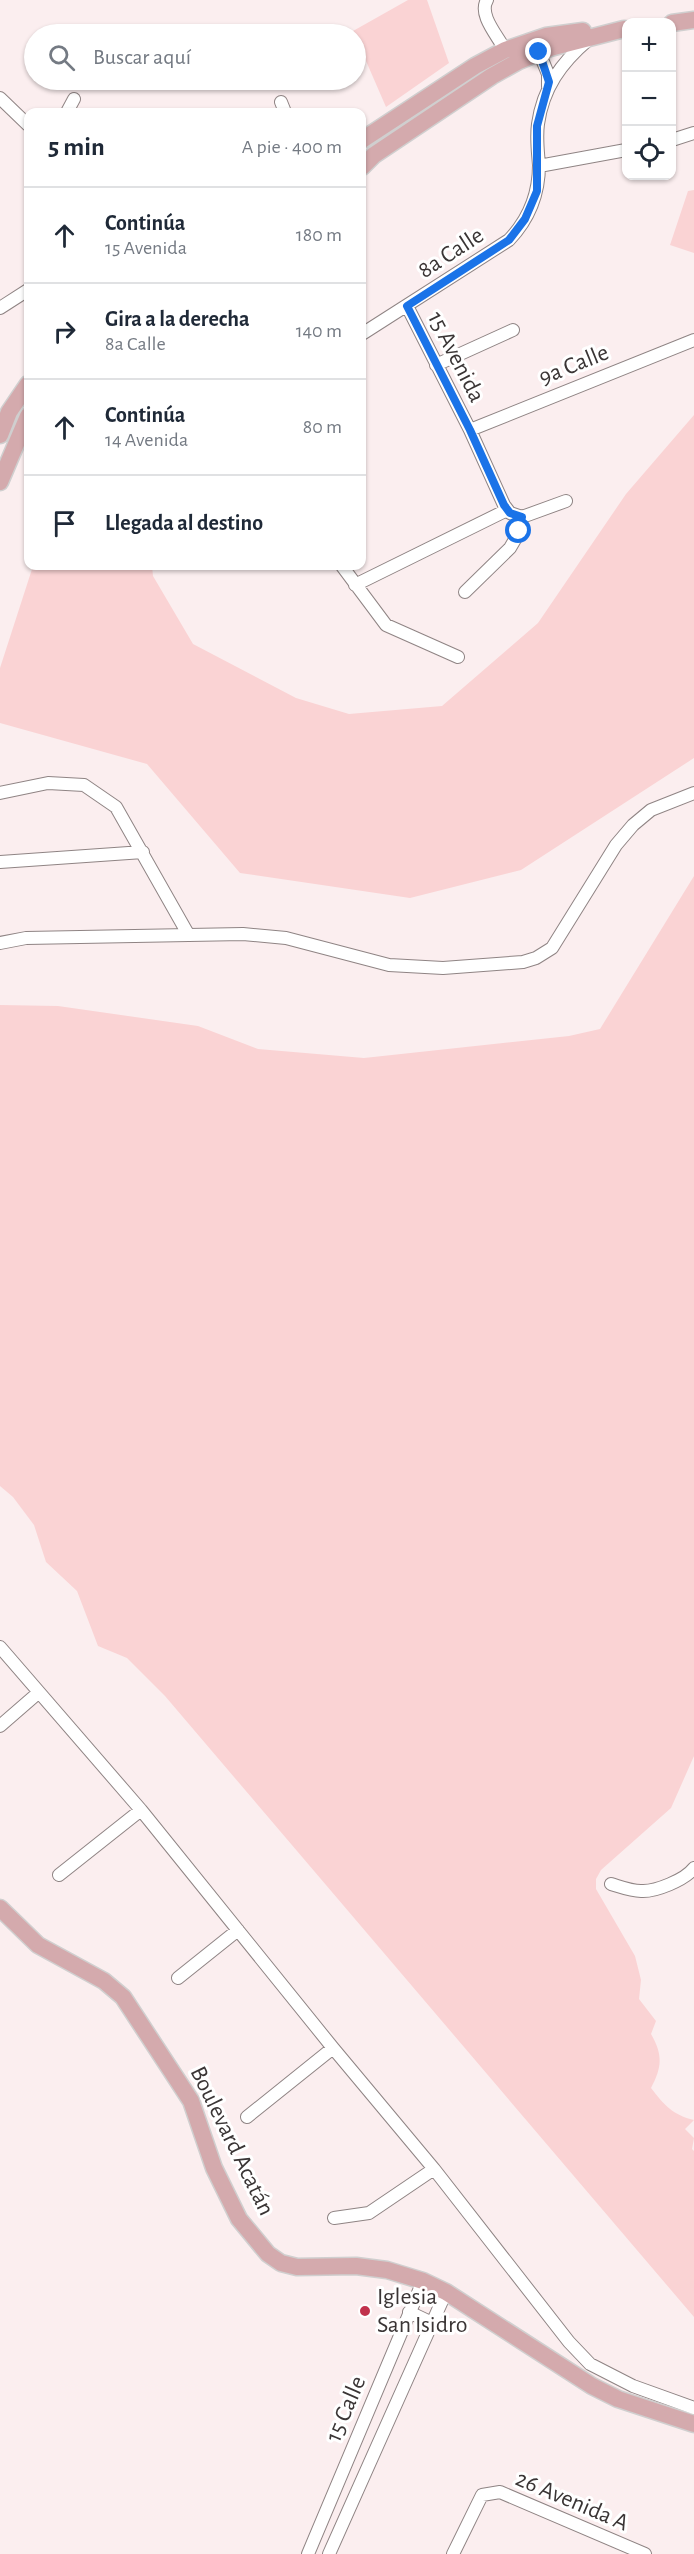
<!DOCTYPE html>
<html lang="es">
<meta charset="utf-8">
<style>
body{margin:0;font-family:"Alegreya Sans",sans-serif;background:#f6f6f7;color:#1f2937}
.controls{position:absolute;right:18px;top:18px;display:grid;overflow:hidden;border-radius:12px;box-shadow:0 2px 4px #0004}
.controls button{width:54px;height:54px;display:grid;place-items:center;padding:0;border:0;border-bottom:2px solid #e0e1e3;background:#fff;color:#1f2937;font:30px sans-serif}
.stop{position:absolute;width:18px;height:18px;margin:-14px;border:4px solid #1a73e8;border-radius:50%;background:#fff}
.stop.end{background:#1a73e8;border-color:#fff;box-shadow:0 2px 6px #0008}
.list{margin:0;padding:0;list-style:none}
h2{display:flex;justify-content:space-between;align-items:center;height:78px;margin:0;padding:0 24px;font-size:26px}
h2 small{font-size:20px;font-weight:400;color:#747a83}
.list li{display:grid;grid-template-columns:39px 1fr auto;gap:18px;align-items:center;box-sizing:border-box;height:96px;padding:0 24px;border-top:2px solid #e0e1e3}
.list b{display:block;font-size:22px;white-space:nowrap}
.list p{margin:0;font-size:20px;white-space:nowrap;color:#747a83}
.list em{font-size:20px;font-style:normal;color:#747a83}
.icon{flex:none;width:33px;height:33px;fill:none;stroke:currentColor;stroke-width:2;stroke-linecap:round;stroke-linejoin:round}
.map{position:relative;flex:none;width:694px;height:2554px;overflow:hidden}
.search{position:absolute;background:#fff;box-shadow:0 2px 4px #0004;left:24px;top:24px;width:342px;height:66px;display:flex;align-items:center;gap:15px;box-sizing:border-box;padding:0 21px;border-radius:33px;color:#747a83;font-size:22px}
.panel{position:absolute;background:#fff;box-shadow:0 2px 4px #0004;left:24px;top:108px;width:342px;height:462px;border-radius:12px}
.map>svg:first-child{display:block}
.green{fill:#fad3d4}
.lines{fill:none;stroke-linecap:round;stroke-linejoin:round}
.minor-casing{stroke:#8f8484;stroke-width:14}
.major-casing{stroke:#d0cfcf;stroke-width:19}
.minor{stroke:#fff;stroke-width:12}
.major{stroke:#d4aaad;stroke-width:16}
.route{stroke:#1a73e8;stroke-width:8}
.poi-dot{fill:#c1314c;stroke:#fff;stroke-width:2}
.labels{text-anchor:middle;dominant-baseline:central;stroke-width:6;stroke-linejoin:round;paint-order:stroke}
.street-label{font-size:24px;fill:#3a3535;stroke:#fff}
.poi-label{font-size:24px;fill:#3a3535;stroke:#fff;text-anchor:start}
</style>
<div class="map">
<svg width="694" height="2554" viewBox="0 0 694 2554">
<rect width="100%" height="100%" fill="#fbeeef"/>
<!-- green -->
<path class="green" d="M408 0H427L449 63 386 107 353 31Z
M694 190V253L670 245 688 191Z
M694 415V758L521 870 410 898 240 873 147 764 0 723V668L33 566H152L153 576 193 644 296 698 349 714 442 706 538 623 626 494Z
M694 876V1756L671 1808 601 1870 596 1879V1889L635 1956 641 1980 639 1999 656 2021 651 2034C663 2055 662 2067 651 2088 664 2105 673 2115 694 2120L685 2129 694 2138 692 2149 694 2151V2317L165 1696 127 1658 98 1646 77 1591 46 1562 34 1525 13 1497 0 1486V1005L58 1006 198 1026 258 1049 364 1058 569 1036 600 1029Z"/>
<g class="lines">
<!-- minor casing -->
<g class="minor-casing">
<path id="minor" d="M487 0C478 15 498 36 505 50
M539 52 548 74V87
M0 98 28 125
M281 102 285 112
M67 112 74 99
M672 140 694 133
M539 166 626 150
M407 306 470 430 504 505 510 513 522 517
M0 308 28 290
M362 334 509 240C529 219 539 195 539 165 538 152 536 138 538 124 543 88 561 63 588 40
M436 365 513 330
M470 430 694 340
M522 517 566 501
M342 566 386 625 458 657
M355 585 507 510
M465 592 510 548 517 536 522 517
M0 793 48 783 84 785 116 807 188 934
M0 862 143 852
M0 943 26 938 243 934 286 938 389 965 443 968 523 962 536 958 552 948 616 845 633 825 651 810 694 793
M0 1647 141 1810 333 2048 434 2169 569 2342 590 2364 633 2386 694 2408
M0 1726 38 1693
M59 1875 141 1810
M611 1884C621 1887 631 1891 641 1891 655 1892 685 1880 694 1868
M178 1978 238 1930
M247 2117 333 2048
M334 2218 369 2213 434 2169
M409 2312 432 2323
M308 2554 423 2281
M329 2554 446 2292
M453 2554 482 2495 500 2492 645 2554"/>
</g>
<!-- major casing -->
<g class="major-casing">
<path id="major" d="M672 23 694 20
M362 140 475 66 505 50 546 36 583 31
M362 167 374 155 492 76 519 61 550 48 624 29
M0 435 9 412 28 384
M0 482 28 416
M0 1908 38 1945 104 1981 123 1997 191 2101 214 2168 239 2219 268 2254 281 2263 297 2267 356 2266 387 2270 423 2281 446 2292 592 2386 618 2399 694 2424"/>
</g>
<!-- minor -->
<use href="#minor" class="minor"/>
<!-- major -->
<use href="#major" class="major"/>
</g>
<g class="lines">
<!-- route -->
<path class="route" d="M519 531 522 517 510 513 504 505 470 430 407 306 509 240 525 219 537 191V126L549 82 539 52"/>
</g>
<!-- markers -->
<circle class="poi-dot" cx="365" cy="2311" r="6"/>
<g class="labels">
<!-- street labels -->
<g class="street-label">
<text transform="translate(451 253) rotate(-33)">8a Calle</text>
<text transform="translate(456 357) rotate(63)">15 Avenida</text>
<text transform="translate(574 365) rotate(-22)">9a Calle</text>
<text transform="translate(232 2141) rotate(64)">Boulevard Acatán</text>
<text transform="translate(346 2409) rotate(-67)">15 Calle</text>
<text transform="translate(572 2501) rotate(23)">26 Avenida A</text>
</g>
<!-- poi labels -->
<g class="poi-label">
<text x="377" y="2297">Iglesia<tspan x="377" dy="28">San Isidro</tspan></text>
</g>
</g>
</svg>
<div class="controls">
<button>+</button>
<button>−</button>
<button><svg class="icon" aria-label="locate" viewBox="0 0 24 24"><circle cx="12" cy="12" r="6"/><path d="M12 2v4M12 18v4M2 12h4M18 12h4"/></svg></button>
</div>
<div class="stop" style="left:519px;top:531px"></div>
<div class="stop end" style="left:539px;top:52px"></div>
<div class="search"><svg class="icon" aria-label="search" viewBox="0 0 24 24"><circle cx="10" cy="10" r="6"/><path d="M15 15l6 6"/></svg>Buscar aquí</div>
<section class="panel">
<h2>5 min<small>A pie · 400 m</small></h2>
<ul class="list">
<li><svg class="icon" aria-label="ahead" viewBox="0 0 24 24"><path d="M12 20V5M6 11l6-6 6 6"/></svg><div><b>Continúa</b><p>15 Avenida</p></div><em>180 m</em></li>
<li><svg class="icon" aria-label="right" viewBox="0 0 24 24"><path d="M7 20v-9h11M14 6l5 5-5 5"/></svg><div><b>Gira a la derecha</b><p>8a Calle</p></div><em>140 m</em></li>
<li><svg class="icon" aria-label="ahead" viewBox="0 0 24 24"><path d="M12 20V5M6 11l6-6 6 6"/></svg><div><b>Continúa</b><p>14 Avenida</p></div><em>80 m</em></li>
<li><svg class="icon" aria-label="arrive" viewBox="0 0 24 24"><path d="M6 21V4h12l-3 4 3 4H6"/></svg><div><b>Llegada al destino</b></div></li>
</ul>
</section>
</div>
